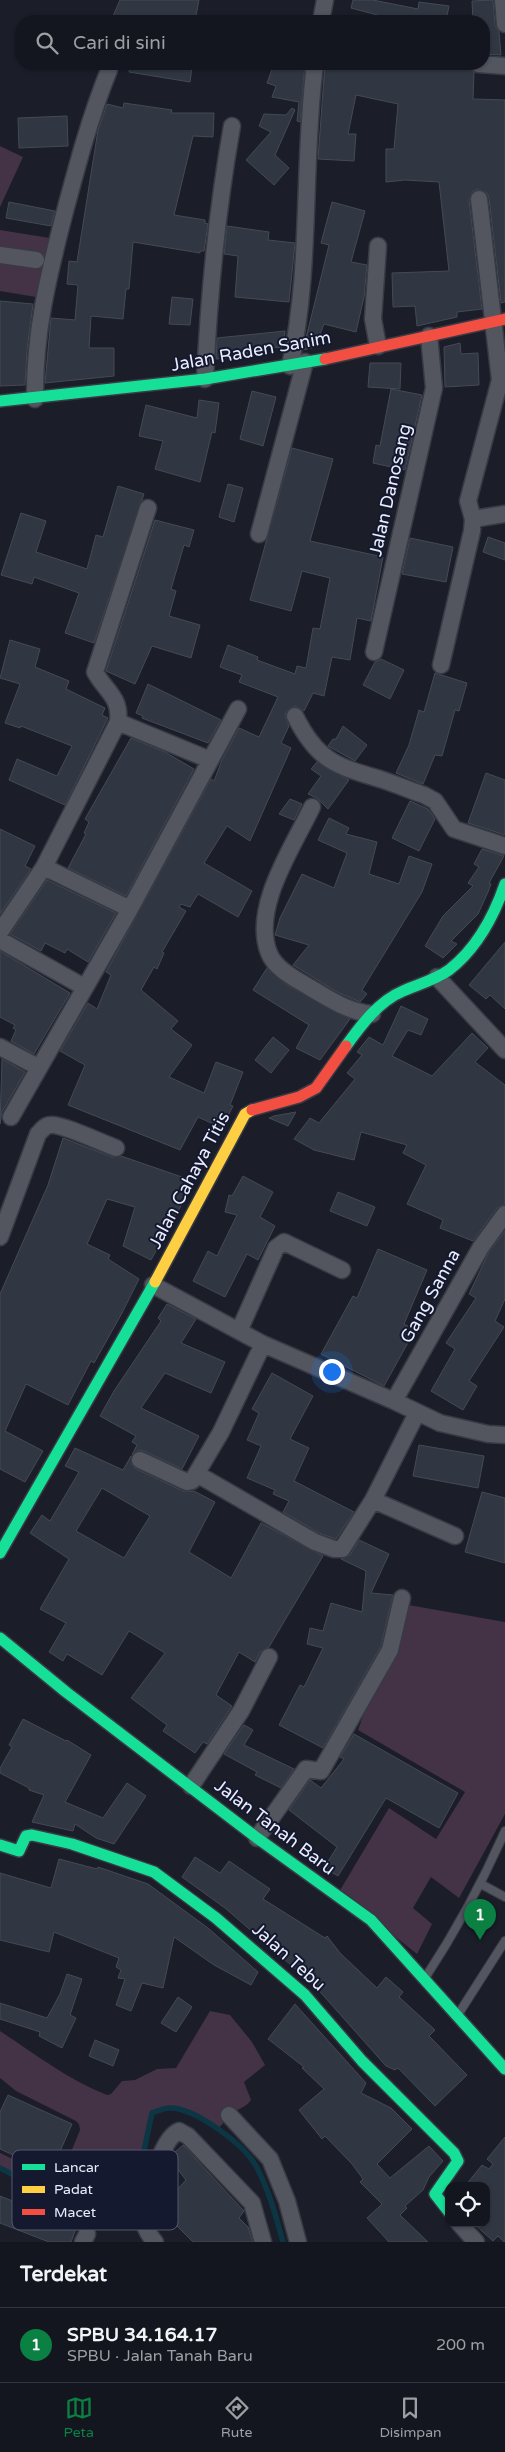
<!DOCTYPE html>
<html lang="id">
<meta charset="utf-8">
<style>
body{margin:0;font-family:"Varela Round",sans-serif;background:#21232c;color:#f1f3f6}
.controls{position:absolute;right:15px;bottom:15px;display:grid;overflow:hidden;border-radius:10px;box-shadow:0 1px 4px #0004}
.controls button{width:45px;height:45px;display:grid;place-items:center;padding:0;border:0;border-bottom:1px solid #33353d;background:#14161f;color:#f1f3f6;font:25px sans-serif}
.you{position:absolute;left:331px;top:1371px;width:18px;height:18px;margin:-12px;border:4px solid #fff;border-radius:50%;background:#1a73e8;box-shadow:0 0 0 8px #1a73e833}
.badge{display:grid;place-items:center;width:32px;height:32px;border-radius:50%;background:#0b8043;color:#fff;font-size:16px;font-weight:700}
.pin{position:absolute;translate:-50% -41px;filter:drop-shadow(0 1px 2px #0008)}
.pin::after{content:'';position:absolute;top:26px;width:18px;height:15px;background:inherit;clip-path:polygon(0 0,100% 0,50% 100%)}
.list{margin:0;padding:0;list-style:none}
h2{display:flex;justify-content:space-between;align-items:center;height:65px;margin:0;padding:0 20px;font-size:21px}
h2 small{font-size:16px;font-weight:400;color:#9d9fa4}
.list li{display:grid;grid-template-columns:32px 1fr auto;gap:15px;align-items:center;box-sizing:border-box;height:75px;padding:0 20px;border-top:1px solid #33353d}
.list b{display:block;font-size:19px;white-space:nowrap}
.list p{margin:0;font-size:16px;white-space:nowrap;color:#9d9fa4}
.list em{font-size:16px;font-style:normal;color:#9d9fa4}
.icon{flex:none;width:28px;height:28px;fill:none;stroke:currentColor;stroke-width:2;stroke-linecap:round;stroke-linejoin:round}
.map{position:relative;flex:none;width:505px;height:2242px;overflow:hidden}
.search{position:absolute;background:#14161f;box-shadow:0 1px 4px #0004;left:15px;right:15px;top:15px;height:55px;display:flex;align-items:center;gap:12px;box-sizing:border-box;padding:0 18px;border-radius:20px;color:#9d9fa4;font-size:19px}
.sheet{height:140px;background:#14161f}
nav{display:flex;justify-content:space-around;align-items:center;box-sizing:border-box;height:70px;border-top:1px solid #33353d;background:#14161f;font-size:14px;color:#9d9fa4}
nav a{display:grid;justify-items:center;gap:2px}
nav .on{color:#0b8043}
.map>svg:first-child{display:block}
.green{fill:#443247}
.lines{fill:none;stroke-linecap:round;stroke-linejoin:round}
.stream{stroke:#0d3645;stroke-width:5.5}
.building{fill:#303743;stroke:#444a53;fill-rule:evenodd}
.lane-casing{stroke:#383a44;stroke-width:10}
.street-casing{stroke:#383a44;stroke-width:19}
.fast-casing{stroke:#383a44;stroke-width:14}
.slow-casing{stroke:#383a44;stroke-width:14}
.jam-casing{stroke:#383a44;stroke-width:14}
.lane{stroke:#53555f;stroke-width:8}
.street{stroke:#53555f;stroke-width:16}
.fast{stroke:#16e098;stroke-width:11}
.slow{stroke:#ffcf43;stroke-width:11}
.jam{stroke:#f24e42;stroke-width:11}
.labels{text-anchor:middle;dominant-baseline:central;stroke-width:4;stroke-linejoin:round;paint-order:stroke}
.street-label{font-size:18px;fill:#eaedfd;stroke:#15192f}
.key{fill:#15192f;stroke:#55596d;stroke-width:1}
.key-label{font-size:14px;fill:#eaedfd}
</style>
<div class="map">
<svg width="505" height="2242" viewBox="0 0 505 2242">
<rect width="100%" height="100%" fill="#1b1d29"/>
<!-- green -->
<path class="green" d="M0 146 23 157 0 207Z
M0 230 56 239 42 298 0 291Z
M403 1604 505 1622V1814L459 1898 431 1877 413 1908 432 1924 417 1954 339 1892 389 1808 436 1839 465 1792 358 1730Z
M210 2011 230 2015 252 2042 265 2065 244 2082 251 2100C245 2108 237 2109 230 2115 224 2119 224 2126 216 2129L199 2117 168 2108 152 2113 148 2120 135 2193C129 2203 119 2212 107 2213 80 2215 26 2181 0 2168V2153L48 2176 56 2178 62 2174 80 2130 79 2124 76 2121 16 2091 0 2078V2031C35 2054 67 2079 107 2095L111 2094 122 2081 135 2080 157 2069 176 2068Z"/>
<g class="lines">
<!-- stream -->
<path class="stream" d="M0 2168C26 2181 80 2215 107 2213 119 2212 129 2203 135 2193L152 2113C157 2111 164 2108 170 2108 196 2108 244 2145 256 2166 269 2190 276 2217 283 2242"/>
</g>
<!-- building -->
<path class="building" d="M120 0H199L195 21H127L113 16Z
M353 0H373L418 9 419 2 449 6 446 21H384L385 17 351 8Z
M493 0 495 25 499 32 501 55 484 54V21H473L472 1Z
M130 64H174L192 67 190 82 129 72Z
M274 64H305L300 122 297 121 299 102 272 97 276 86 267 83Z
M325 64H407L435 69 436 66 469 68 474 73 473 99 505 100V302L501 303 489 198 487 193 478 189 473 191 469 200 482 309 457 312V317L417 326 415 306 393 307 392 273 449 271 439 182 405 180 386 182V149H394L398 104 356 95 348 134H356L354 161 318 159Z
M124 103 172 110 171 113H214L213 137 193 136 174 215 205 220V223L208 224 204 251H200V253L133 242 129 289H126L123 319 91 316 89 348H114V376L45 383 51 318 75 320 78 285 67 284 69 261 77 262 98 130 107 104 123 108Z
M292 108 295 110 275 155 289 168 274 185 246 160 271 132 259 126 264 114 286 115Z
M67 116 68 146 19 148 18 118Z
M9 202 55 211 51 226 6 218Z
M332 202 365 211 351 262 367 265 364 297 356 332 324 324 315 347 303 350 329 245 321 243Z
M227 226 269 232 268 240 295 243 289 302 235 297 238 256 224 254Z
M172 297 193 299 190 325 169 324Z
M0 301 33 304 27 350 25 385 0 386Z
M285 331 283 348 260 346V355L216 359 217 338Z
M460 343 461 354 478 353 479 385 445 387 444 347Z
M370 363H401L400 389 368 387Z
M391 389 422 395 405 470 373 463 376 445 380 446Z
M252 391 276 397 263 446 240 439Z
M199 400 219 403 215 433 212 432 200 482 155 469 163 441 139 436 146 405 197 418Z
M292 448 333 459 310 541 383 557 371 621 357 618 350 660 332 657 324 696 313 693 304 711 295 706 286 711 285 716 289 726 281 743 291 748 250 841 227 826 204 863 252 891 238 917 198 894 190 907 181 904 179 907 186 911 162 952 164 953 157 969 154 967 141 990 178 1021 171 1029 192 1045 169 1077 204 1093 216 1062 243 1072 230 1105 233 1106 222 1128 198 1117 180 1150 68 1105 85 1065 60 1051 88 1003 97 1009 111 975 106 972 211 779 214 781 222 760 239 728 259 737 278 697 239 682 242 675 220 667 228 645 258 657 257 660 295 674 297 666 306 668 313 628 320 629 330 578 302 571 291 611 250 600Z
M228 484 243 488 234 522 219 517Z
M118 486 144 494 94 643 65 633 79 593 34 577 32 584 1 575 21 513 46 521 36 552 87 569 96 535 103 537Z
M155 520 194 530 189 547 184 545 171 589 176 591 169 616 200 625 191 658 152 646 135 684 106 671Z
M488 537 505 543V560L483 552Z
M410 538 453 547 446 582 402 574Z
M10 640 40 649 35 667 69 681 66 689 105 708 102 715 108 718 65 805 9 780 17 759 57 776 72 746 21 726 20 728 5 723 20 684 0 678Z
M381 659 404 670 390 699 363 685 375 662Z
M435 673 467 683 459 711 455 710 442 756 435 755 423 784 396 773 409 745 419 710 424 712Z
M148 684 221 720 208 743 142 718 143 716 136 713Z
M343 726 367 745 355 761 328 746 333 739H336Z
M131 738 165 752 194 769 126 896 68 868 86 834 84 833 89 822 85 819Z
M317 762 349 780 328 809 317 798 308 794 321 776 311 769Z
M486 773 505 780V835L468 823Z
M290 799 302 804 294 820 279 814Z
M410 801 428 809 435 819 419 851 392 838Z
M329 818 349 828 346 834 377 842 369 874 399 884 409 856 432 864 422 892 362 990 367 994 360 1002 337 992 293 965 309 945 275 935 280 918 302 874 334 888 347 853 318 840Z
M0 829 35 846 25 866 31 869 0 914Z
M482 849 504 856 489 883 491 884 488 892 478 914 451 941 457 944 443 958 425 946 443 916 473 886 468 883 479 867 474 864Z
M47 880 116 913 88 962 67 949 65 953 45 943 41 951 10 934Z
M505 942V1009L490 995 486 999 469 985Z
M0 951 70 993 34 1054 11 1041 16 1030 13 1028 15 1025 0 1017Z
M267 968 287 985 350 1019 320 1060 296 1048 309 1025 253 990Z
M401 1006 428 1019 421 1035 408 1030 392 1056 432 1076 472 1033 488 1048 475 1062 505 1085V1204L497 1208 473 1241 440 1228 443 1220 407 1204 426 1165 403 1153 407 1145 361 1132 354 1160 314 1150 294 1139 310 1118 319 1123 355 1079 347 1073 362 1055 357 1052 369 1037 383 1045Z
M273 1037 289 1050 271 1073 255 1060Z
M2 1059 25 1072 2 1112 0 1124Z
M296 1112 288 1126 269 1118 274 1116Z
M63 1138 112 1157 121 1156 182 1177 193 1184 151 1260 123 1246 135 1207 107 1199 87 1244 110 1255 108 1259 139 1279 122 1313 94 1363 91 1361 68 1405 26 1384 5 1431 43 1451 25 1482 0 1469V1294L48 1185Z
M243 1176 273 1192 260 1217 275 1226 258 1260 247 1254 225 1297 193 1281 208 1251 217 1256 237 1215 225 1212 229 1195 232 1196Z
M338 1192 375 1207 367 1226 330 1211Z
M505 1231V1299L495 1321 504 1327 469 1381 477 1386 463 1410 431 1391 455 1349 446 1343 476 1298 469 1294 489 1252Z
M378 1249 427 1270 404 1324 415 1330 384 1386 321 1354 353 1296 357 1298Z
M167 1304 196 1319 181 1343 225 1362 211 1393 165 1373 141 1408 199 1436 182 1469 144 1451 139 1450 132 1455 137 1445 132 1442 136 1436 100 1416 114 1391 161 1321 158 1318Z
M272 1373 313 1396 290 1439 309 1448 294 1481 354 1512 336 1539 319 1533 283 1512 289 1501 273 1494 275 1490 247 1478 261 1446 247 1440 259 1413 252 1409Z
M419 1445 484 1456 478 1488 413 1476Z
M75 1448 123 1470 131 1456 132 1465 136 1469 183 1491H194L215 1502 189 1552 231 1578 261 1523 323 1556 269 1647 260 1652 255 1662 239 1652 216 1695 232 1706 207 1744 203 1742 195 1753 163 1731 167 1725 131 1698 165 1653 129 1631 102 1675 67 1654 63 1661 49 1652 66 1623 40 1609 69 1559 30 1533 42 1515 50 1521 79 1472 65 1466ZM102 1488 150 1516 124 1558 76 1531Z
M482 1492 505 1498V1563L465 1552Z
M359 1540 389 1554 371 1593 393 1595 381 1646 323 1748 279 1725 300 1685 304 1687 323 1648 307 1644 310 1628 323 1631 331 1603 362 1612 366 1571 341 1559 350 1555Z
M23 1719 66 1741 67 1740 91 1755 65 1802 103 1818 127 1783 146 1796 114 1844 96 1838 75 1824 73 1831 32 1822 44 1795 29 1790V1788L0 1773V1768L12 1747 9 1745Z
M244 1725 253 1730 244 1745 294 1769 281 1788 255 1775 257 1772 224 1754Z
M354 1734 458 1793 439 1828 386 1798 338 1876 324 1868 337 1847 289 1810 310 1780 321 1788 344 1759 340 1757Z
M195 1857 220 1873 229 1861 270 1889 263 1899 325 1938 327 1936 340 1953 377 1988 386 1977 403 1992 399 1997 435 2030 429 2036 467 2075 435 2106 398 2068 395 2070 386 2066 314 1985 225 1908 182 1877Z
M59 1859 97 1869 98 1867 148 1884 208 1928 258 1972 251 1985 214 1965 174 1937 163 1988 142 1983 131 2011 116 2005 125 1979 118 1978 121 1970 116 1967 119 1958 54 1932 49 1952 0 1940V1873L51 1888Z
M67 1974 82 1979 70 2015 76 2018 62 2048 39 2036 40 2032 0 2019V2003L47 2018 60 1994Z
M178 1997 192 2007 176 2032 161 2023Z
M295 2004 366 2083 361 2093 391 2108 412 2129 377 2164 390 2178 429 2146 443 2161 429 2177 423 2190 405 2206 407 2208 400 2215 428 2242H389L367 2218 382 2204 360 2182 363 2179 352 2164 325 2136 322 2139 299 2110 324 2089 302 2068 304 2067 268 2039Z
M95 2040 119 2050 113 2066 89 2056Z
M8 2095 72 2124 51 2172 0 2149V2112Z
M505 2137V2242H504L498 2236 493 2241 473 2223H486V2186H465L482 2165 489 2169 493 2164 487 2159Z
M183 2145 244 2211 239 2218 248 2227 253 2242H193L163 2212 175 2200 171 2196 186 2180 172 2162 176 2158 173 2154Z
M0 2196 77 2226 71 2242H49L0 2223Z"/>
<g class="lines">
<!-- lane casing -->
<g class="lane-casing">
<path id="lane" d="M481 1884 505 1897
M425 1978C456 1931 482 1883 505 1831
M459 2013 505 1941"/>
</g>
<!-- street casing -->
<g class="street-casing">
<path id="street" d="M503 0 505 24
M321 21 325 0
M478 64 505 66
M0 255 36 260
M378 346 373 319 378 246
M290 366C312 267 302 164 315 64
M205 379C209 294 217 210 232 126
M35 399C34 334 48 277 64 215 77 166 90 117 109 70
M473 519 505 514
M259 534 305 362
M374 652 434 388 429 336
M441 665 472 531 473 519 468 501 500 380 479 199
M295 716C317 760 335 766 380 779 395 784 410 790 424 795L435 801 454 829 505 846
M118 722 210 760
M312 807C293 847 251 908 269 953 275 969 296 979 309 987 330 999 348 1012 372 1014
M44 867 130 909
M0 932 44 867 118 722C121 697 106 692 95 672L148 508
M0 940 84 987
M437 977 505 1050
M0 1047 38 1067
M11 1117 130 909 238 709
M0 1237 38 1134C42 1130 45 1125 51 1125 63 1124 102 1143 116 1148
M153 1285 263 1344 394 1401 440 1423 488 1434 505 1435
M239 1331 276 1248 284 1242 342 1270
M394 1401 481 1247 505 1214
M140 1460 187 1482 192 1481 221 1432 263 1344
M197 1474 315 1542 334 1549H342L373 1500 417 1413
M373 1500 455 1536
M191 1786 241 1711 269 1657
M257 1838 306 1769 321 1771 390 1650 402 1598
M229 2115 270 2159 287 2201 298 2242
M459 2223 476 2242
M83 2242 87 2234
M155 2242C147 2233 143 2225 144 2212 151 2191 159 2140 179 2131L188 2136 252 2203 263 2242"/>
</g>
<!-- fast casing -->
<g class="fast-casing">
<path id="fast" d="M0 401 205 379 325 359
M346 1046C361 1025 379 1001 403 991 419 984 435 980 449 970 476 949 494 916 505 884
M0 1553 155 1282
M0 1638 66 1692 257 1838 371 1920 505 2069
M0 1845 19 1851 26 1836 32 1835 72 1844 154 1872 216 1918 305 1995 362 2061 454 2153 458 2161 435 2194 449 2212"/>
</g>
<!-- slow casing -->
<g class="slow-casing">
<path id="slow" d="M155 1282 245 1114 252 1110"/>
</g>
<!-- jam casing -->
<g class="jam-casing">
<path id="jam" d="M325 359 505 319
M252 1110 299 1097 316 1088 346 1046"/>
</g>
<!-- lane -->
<use href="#lane" class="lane"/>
<!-- street -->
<use href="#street" class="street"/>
<!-- fast -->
<use href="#fast" class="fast"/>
<!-- slow -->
<use href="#slow" class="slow"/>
<!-- jam -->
<use href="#jam" class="jam"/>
</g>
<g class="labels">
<!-- street labels -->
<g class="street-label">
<text transform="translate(251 351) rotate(-10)">Jalan Raden Sanim</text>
<text transform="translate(390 490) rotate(-77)">Jalan Danosang</text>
<text transform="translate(189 1180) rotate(-62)">Jalan Cahaya Titis</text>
<text transform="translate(430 1296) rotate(-61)">Gang Sanna</text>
<text transform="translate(275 1827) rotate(37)">Jalan Tanah Baru</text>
<text transform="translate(289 1957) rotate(42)">Jalan Tebu</text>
</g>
</g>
<!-- legend -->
<rect x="12" y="2150" width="166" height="80" rx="8" class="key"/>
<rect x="22" y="2164" width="23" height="6" fill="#16e098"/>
<rect x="22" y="2186" width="23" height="7" fill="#ffcf43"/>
<rect x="22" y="2209" width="23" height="6" fill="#f24e42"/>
<g class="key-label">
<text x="54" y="2172">Lancar</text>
<text x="54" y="2194">Padat</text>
<text x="54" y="2217">Macet</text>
</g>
</svg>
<div class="controls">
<button><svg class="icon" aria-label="locate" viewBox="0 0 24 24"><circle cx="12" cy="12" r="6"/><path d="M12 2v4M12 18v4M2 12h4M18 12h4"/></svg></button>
</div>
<div class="you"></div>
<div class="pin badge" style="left:480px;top:1940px">1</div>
<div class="search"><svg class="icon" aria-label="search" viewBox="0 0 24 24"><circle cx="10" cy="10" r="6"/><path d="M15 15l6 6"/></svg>Cari di sini</div>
</div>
<section class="sheet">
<h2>Terdekat<small></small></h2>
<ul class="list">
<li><span class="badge">1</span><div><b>SPBU 34.164.17</b><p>SPBU · Jalan Tanah Baru</p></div><em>200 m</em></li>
</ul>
</section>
<nav>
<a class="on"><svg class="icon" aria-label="map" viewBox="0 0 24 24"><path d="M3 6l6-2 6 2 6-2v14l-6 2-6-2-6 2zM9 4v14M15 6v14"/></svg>Peta</a>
<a><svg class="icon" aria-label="directions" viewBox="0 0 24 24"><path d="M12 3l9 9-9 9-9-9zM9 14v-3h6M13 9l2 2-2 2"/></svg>Rute</a>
<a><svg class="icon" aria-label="saved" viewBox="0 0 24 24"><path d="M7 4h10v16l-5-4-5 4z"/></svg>Disimpan</a>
</nav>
